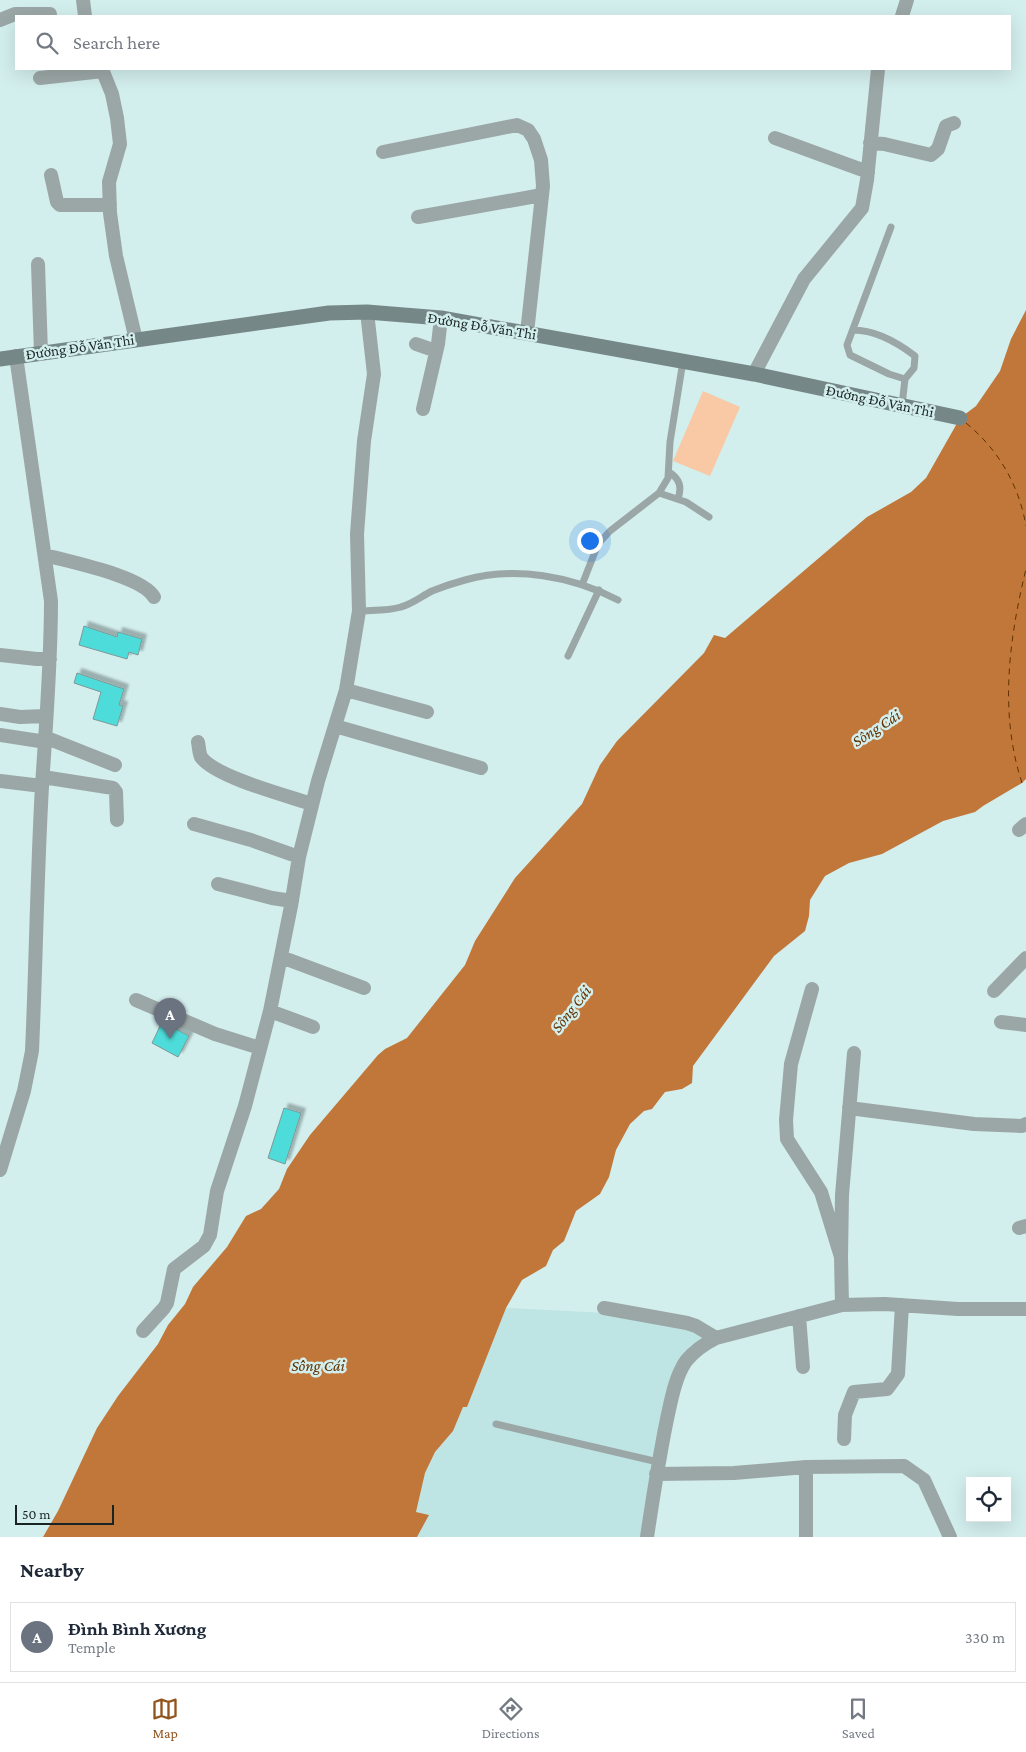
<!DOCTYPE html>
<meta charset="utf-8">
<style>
body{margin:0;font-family:"Crimson Pro",serif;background:#f6f6f7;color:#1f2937}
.controls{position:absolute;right:15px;bottom:15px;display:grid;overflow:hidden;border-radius:0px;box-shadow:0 5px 20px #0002}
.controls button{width:45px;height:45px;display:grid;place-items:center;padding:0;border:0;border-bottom:1px solid #e0e1e3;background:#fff;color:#1f2937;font:25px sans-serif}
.scale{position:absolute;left:15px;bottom:12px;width:99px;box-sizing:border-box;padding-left:5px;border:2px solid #1a2424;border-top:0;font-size:14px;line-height:18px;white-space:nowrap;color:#1a2424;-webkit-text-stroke:4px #d2eeed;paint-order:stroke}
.you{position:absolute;left:589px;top:540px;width:18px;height:18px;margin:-12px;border:4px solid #fff;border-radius:50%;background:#1a73e8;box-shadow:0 0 0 8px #1a73e833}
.badge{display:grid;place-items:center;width:32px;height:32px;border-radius:50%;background:#93541b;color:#fff;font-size:16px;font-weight:700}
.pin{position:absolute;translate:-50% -41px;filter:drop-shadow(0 1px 2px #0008)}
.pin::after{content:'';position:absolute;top:26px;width:18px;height:15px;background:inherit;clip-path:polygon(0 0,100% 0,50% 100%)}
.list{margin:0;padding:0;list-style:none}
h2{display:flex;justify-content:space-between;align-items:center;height:65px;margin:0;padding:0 20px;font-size:21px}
h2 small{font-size:16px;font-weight:400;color:#747a83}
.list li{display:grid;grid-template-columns:32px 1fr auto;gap:15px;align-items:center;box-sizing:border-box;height:70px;margin:0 10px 10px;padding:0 10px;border:1px solid #e0e1e3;border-radius:0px}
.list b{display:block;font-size:19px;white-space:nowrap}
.list p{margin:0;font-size:16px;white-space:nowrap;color:#747a83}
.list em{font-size:16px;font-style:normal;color:#747a83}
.icon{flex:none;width:28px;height:28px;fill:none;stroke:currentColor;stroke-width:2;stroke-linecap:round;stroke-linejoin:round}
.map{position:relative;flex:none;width:1026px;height:1537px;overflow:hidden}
.search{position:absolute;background:#fff;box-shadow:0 5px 20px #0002;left:15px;right:15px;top:15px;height:55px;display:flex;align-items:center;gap:12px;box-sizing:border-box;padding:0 18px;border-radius:0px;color:#747a83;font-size:19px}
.sheet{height:145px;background:#fff}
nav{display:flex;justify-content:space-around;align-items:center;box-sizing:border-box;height:70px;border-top:1px solid #e0e1e3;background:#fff;font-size:14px;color:#747a83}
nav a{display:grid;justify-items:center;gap:2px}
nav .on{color:#93541b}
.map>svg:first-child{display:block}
.built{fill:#bee4e3}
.green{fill:#f9c8a5}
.water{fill:#c1773a}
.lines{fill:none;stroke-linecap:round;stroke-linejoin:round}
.ferry{stroke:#623100;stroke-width:1;stroke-dasharray:6 5;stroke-linecap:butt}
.building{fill:#4edcd9;stroke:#7e9897;filter:url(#shadow)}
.lane{stroke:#9ba7a6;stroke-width:7}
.street{stroke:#9ba7a6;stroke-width:14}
.secondary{stroke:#768787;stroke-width:15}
.labels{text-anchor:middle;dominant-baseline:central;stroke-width:5;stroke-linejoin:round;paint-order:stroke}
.street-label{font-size:15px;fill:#1a2424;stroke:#d2eeed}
.water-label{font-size:16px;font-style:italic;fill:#623100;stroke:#d2eeed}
</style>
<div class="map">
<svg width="1026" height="1537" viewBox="0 0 1026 1537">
<defs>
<filter id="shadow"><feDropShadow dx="4.5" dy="-4.5" stdDeviation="1" flood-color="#0004"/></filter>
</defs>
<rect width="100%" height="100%" fill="#d2eeed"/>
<!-- built -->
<path class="built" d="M506 1308 605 1313 692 1330 707 1338 682 1359 642 1537H417L429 1515 416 1512 425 1473 435 1452 453 1431 463 1407H467Z"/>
<!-- green -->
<path class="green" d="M703 391 740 407 710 476 673 461Z"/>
<!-- water -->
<path class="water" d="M1026 310V779L1022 783 983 806 975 812 943 821 882 854 849 863 825 876 810 900 809 916 805 931 774 956 693 1066 692 1083 682 1089 665 1092 652 1109 644 1111 630 1124 616 1150 609 1177 600 1194 576 1211 564 1241 553 1250 546 1266 522 1280 506 1308 467 1407H463L453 1431 435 1452 425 1473 416 1512 429 1515 417 1537H43L58 1511 97 1428 118 1396 158 1344 168 1325 185 1304 193 1287 227 1247 246 1216 261 1209 279 1189 287 1169 310 1135 378 1055 385 1049 407 1038 465 965 475 941 515 878 582 804 600 765 617 741 704 653 714 635 725 638 867 517 911 492 926 478 960 418 976 406 1000 371 1011 339Z"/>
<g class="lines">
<!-- ferry -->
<path class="ferry" d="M966 423C998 449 1019 485 1026 526
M1022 783C999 713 1009 639 1026 569"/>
</g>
<!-- building -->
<path class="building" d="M84 626 117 637 118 632 142 639 138 655 129 652 127 659 79 645Z
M77 673 124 689 119 705 123 706 117 726 93 719 101 692 74 683Z
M162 1022 189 1036 178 1057 152 1043Z
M284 1108 301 1113 285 1164 268 1158Z"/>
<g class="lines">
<!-- lane -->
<path class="lane" d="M891 227 847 345 850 355 889 374 905 379 902 405
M853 330C875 330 898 343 915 356L914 368 905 379
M669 472C680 479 682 487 678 499
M659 493 686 502 709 517
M582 585 598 544 610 531 659 493 668 478 670 442 683 361
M359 611C372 610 388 611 401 607 412 604 422 596 432 591 442 587 454 583 465 580 515 566 572 576 618 600
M568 656 599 590
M496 1424 658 1462"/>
<!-- street -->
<path class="street" d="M83 0 85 16
M902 16 907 0
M0 20 15 14H50
M102 69 112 94 117 118 120 144 109 182 110 213 116 256 136 340
M40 78 103 71
M775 138 868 172
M870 143 884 144 931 155 938 149 946 126 954 123
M383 152 517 125 528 130 534 139 541 160 543 186 527 333
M51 175 57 202 60 205H110
M418 217 542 195
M38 264 41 353
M416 344 436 351
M754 374 804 279 862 208 867 180 878 69
M423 409 438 344 441 318
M45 555C70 562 142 576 154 597
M0 655 37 659H50
M346 690 427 712
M0 714 20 717 46 716
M335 726 481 768
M0 735 46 742
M47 738 115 765
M198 742C199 747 199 753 201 757 215 777 288 796 312 804
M43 777 113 788 116 792 117 820
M0 781 42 786
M194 824 251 840 299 857
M1019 830 1026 824
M218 884 272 898 292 901
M281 957 364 988
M812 989 791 1064 786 1120 787 1139 821 1192 841 1257
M994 991 1026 958
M136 1000 215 1034 260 1048
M270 1011 313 1027
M1001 1022 1026 1025
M849 1108 974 1124 1022 1126 1026 1124
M0 1170 24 1091 32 1051C36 963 37 874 42 786 46 724 51 663 51 601L16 356
M1019 1228 1026 1226
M842 1305 841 1257 842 1195 854 1053
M604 1308 687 1323 696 1326 716 1338
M799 1316 803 1367
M143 1331 164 1308 167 1303 174 1269 204 1246 210 1235 217 1191 245 1106 270 1011 291 906 299 857 318 781 346 690 359 611 357 534 364 441 374 374 367 312
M844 1439 845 1415 854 1392 887 1389 898 1374 902 1305
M806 1467V1537
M656 1474 734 1473 806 1467 904 1466 924 1480 950 1537
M647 1537C653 1497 659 1458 667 1419 671 1401 675 1377 686 1361 695 1350 704 1344 716 1338L842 1305 885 1304 958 1309H1026"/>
<!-- secondary -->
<path class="secondary" d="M0 359 329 313 367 312 441 318 754 374 960 418"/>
</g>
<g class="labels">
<!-- street labels -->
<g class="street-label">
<text transform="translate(482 326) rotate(9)">Đường Đỗ Văn Thi</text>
<text transform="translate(80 347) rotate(-8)">Đường Đỗ Văn Thi</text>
<text transform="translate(880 401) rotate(12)">Đường Đỗ Văn Thi</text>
</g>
<!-- water labels -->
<g class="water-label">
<text transform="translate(876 728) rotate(-33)">Sông Cái</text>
<text transform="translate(571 1009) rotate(-52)">Sông Cái</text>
<text x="318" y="1365">Sông Cái</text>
</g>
</g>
</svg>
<div class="controls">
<button><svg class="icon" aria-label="locate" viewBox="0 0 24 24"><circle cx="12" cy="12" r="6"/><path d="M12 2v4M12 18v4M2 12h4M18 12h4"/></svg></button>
</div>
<div class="scale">50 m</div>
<div class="you"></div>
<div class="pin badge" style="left:170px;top:1039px;background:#6b7280">A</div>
<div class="search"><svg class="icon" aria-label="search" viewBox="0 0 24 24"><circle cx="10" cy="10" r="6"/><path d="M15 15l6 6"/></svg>Search here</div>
</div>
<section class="sheet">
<h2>Nearby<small></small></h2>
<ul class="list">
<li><span class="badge" style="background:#6b7280">A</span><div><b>Đình Bình Xương</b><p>Temple</p></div><em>330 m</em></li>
</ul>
</section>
<nav>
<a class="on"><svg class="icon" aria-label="map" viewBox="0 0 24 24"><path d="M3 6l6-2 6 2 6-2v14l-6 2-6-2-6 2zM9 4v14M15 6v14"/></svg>Map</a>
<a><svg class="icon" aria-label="directions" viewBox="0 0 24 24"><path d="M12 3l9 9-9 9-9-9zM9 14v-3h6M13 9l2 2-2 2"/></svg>Directions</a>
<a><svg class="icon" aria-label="saved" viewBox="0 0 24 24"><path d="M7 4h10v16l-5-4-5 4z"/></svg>Saved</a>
</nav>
